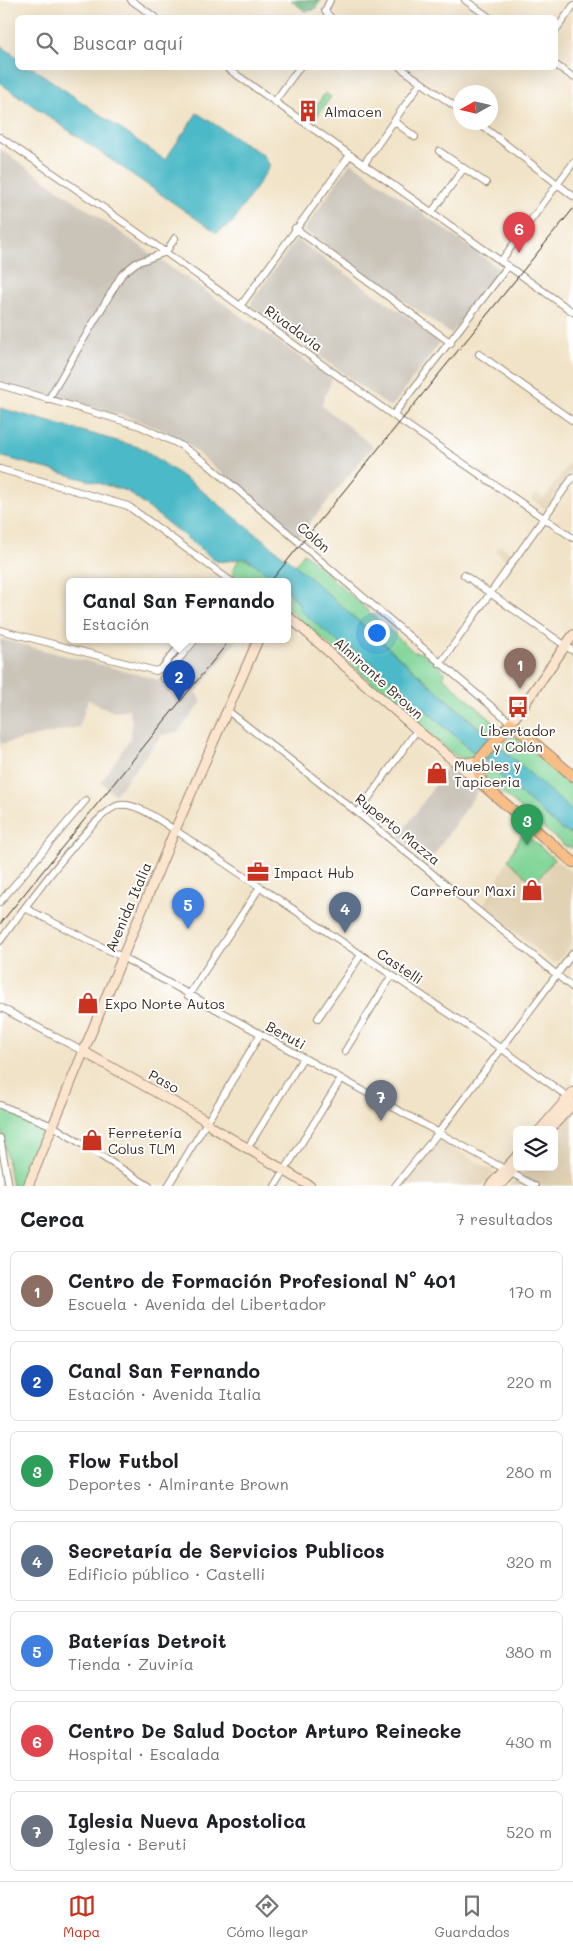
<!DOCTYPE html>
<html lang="es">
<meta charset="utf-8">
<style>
body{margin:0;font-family:Mali,sans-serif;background:#f6f6f6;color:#202124}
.controls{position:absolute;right:15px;bottom:15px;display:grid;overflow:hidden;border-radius:8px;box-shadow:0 5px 20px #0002}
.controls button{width:45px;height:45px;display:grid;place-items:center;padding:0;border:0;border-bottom:1px solid #e0e0e0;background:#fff;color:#202124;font:25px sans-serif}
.compass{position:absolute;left:453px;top:85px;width:45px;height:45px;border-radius:50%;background:#fff;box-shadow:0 5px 20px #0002;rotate:262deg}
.you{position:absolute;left:376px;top:632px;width:18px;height:18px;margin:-12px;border:4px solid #fff;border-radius:50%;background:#1a73e8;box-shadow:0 0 0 8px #1a73e833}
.badge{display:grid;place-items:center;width:32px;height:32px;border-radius:50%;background:#c8321e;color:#fff;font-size:16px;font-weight:700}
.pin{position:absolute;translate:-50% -41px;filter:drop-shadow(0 1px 2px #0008)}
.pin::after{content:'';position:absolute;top:26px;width:18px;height:15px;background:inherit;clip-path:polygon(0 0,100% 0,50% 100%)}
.popup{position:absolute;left:66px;top:578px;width:225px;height:65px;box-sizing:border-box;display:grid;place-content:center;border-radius:8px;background:#fff;filter:drop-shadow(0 1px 4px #0005);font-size:16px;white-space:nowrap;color:#757577}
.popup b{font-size:19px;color:#202124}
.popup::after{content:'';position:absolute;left:50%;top:100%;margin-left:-10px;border:10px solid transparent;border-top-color:#fff}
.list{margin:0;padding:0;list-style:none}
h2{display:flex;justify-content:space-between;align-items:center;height:65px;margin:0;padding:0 20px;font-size:21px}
h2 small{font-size:16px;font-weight:400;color:#757577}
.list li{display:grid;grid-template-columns:32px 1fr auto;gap:15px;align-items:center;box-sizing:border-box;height:80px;margin:0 10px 10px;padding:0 10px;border:1px solid #e0e0e0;border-radius:8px}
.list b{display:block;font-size:19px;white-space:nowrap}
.list p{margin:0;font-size:16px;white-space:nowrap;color:#757577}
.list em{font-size:16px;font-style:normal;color:#757577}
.icon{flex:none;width:28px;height:28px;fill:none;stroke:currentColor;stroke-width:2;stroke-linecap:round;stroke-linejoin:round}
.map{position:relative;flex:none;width:573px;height:1186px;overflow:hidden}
.search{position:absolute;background:#fff;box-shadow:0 5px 20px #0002;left:15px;right:15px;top:15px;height:55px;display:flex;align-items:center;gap:12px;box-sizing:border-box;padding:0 18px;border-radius:8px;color:#757577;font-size:19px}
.sheet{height:695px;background:#fff}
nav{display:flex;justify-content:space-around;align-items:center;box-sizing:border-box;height:70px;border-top:1px solid #e0e0e0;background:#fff;font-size:14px;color:#757577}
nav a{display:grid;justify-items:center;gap:2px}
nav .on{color:#c8321e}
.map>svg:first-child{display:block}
.built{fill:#e2d2b4}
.industrial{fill:#c9c3b8}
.green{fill:#80d497;stroke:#5e7f5a}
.forest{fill:#68b680;stroke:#52704f}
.water{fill:#4cb9c7;stroke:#447272}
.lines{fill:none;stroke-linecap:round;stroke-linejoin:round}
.street-casing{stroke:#968672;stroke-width:8}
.secondary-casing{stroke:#968672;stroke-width:11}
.primary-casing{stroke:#968672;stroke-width:12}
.street{stroke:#fff;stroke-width:6}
.secondary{stroke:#fce5cf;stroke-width:9}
.primary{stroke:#f7be87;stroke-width:10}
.tram{stroke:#3b2a1e;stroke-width:1}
.labels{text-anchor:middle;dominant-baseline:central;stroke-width:4;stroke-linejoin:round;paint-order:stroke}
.poi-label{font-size:14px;fill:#3b2a1e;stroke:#fff;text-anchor:start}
.street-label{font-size:14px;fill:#3b2a1e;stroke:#fff}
</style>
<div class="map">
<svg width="573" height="1186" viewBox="0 0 573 1186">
<rect width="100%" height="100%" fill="#fff"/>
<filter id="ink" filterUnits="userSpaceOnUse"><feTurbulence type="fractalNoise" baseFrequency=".02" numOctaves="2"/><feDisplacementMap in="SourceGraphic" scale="10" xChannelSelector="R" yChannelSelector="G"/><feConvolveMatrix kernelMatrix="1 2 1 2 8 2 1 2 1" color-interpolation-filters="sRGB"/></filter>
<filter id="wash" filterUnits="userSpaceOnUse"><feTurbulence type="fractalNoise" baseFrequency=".0096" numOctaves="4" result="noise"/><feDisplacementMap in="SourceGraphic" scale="20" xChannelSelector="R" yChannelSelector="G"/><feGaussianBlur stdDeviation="1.12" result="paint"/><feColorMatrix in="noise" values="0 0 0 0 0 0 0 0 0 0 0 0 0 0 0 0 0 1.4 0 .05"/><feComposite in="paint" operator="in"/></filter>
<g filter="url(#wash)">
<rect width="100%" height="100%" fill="#f1e3c7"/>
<!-- built -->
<path class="built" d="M573 457V469L545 509 532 499 536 494 544 499Z
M500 545 512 553 508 560 496 552Z
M523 832 573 874V941L558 961 553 963 483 906Z
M573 1114V1186H509L526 1167H554V1135Z
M436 1141 442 1142 494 1172 482 1186H400Z"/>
<!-- industrial -->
<path class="industrial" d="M0 149 332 379 321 405 373 446 298 537 187 444 164 431 132 418 0 382Z
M351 162 500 269 451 334 304 230Z
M296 239 438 338 439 344 393 405 388 406 252 307 251 302Z
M0 639 156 679 166 678 198 640H237L196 693 202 702 178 732 162 735 115 795 101 782 130 739 132 722 129 709 114 712 88 700 79 727 0 744Z
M450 763 480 788 429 862 399 837Z"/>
<!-- green -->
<path class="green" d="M325 93 331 97 317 116 312 113Z
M304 553 414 652 423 653 444 671V678L496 724 489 736 295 565Z
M243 558 256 564 279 582H242L234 578 233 570 239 559Z
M288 590 299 604 371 662 475 754 467 759 454 755 288 609Z
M513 735 573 785V812L500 747Z
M486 764 562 830 571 834 573 832V848L565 846 487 780 483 774Z
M523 832 554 859 534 884 508 860Z
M2 1108 44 1127 21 1186H12L0 1121V1109Z"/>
<!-- forest -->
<path class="forest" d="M291 0H321L314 10 305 11Z"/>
<!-- water -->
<path class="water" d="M0 45 17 57 18 68H33L165 160 197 113 263 155 270 166 232 223 217 233 0 83Z
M0 408 142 448 192 483 295 565 573 812V832L571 834 562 830 371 662 351 648H345L299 609V604L288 590V582H279L248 559C238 557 229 563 216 561L127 491 0 456Z"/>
</g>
<g filter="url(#ink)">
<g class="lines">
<!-- street casing -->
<g class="street-casing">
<path id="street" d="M131 0 156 18
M330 0 325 11 331 18
M465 0 490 18
M556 30 573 6
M556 65 573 77
M227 68 573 312
M401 68 460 110
M275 101 299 68
M394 121 415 137
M477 122 573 196
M0 137 98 204 401 421 573 538
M439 151 486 183
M364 164 421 82
M432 212 464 168
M295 228 451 343
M501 261 573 163
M241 305 350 155
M479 354 573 421
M0 385 140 426 180 445 205 462 511 723
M48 400 122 274 136 263 166 252 175 238
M393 415 508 266
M0 469 128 506 232 582
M464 575 573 651
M0 630 156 671 162 668 184 640
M440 664 573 477
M163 678 195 640
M228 711 358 813 573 988
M358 813 417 730
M0 902 86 800
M25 908 122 957 535 1186
M0 941C17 918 97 807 120 805 138 803 160 821 175 830L502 1049 571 1099
M188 996 260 887
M0 1007 84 1052
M318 1018 361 955
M345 1051 392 975
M0 1105 53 1126 149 1186
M0 1138 9 1186
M247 1149 303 1058
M168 1186 260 1035
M275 1186 341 1079
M395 1186 439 1132 573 953"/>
</g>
<!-- secondary casing -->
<g class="secondary-casing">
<path id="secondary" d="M288 616 417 730 483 785
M511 723 573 635
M455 761 466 763 478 761
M84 1052 202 1118 212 1127 310 1186
M540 1130 573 1092
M549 1130 573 1104
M28 1186 175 830 258 640
M490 1186 517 1156
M499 1186 517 1166"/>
</g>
<!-- primary casing -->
<g class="primary-casing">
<path id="primary" d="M573 776 511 723 478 761V771L483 785 573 862"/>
</g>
<!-- street -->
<use href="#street" class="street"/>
<!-- secondary -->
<use href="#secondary" class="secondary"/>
<!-- primary -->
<use href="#primary" class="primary"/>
<!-- tram -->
<path class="tram" d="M270 582 573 209
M0 924 230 640"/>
</g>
</g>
<!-- icons -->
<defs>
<g id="building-bare" transform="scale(1.725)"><path d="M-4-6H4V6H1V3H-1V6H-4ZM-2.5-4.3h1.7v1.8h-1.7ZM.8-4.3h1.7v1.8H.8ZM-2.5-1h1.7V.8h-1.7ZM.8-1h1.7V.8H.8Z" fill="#c8321e" stroke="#fff" stroke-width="2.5" paint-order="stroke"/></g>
<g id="bus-bare" transform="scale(1.725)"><path d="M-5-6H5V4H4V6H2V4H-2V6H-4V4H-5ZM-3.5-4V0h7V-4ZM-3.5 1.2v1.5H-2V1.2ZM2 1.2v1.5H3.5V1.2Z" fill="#c8321e" stroke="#fff" stroke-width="2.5" paint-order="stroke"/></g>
<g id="shop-bare" transform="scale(1.725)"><path d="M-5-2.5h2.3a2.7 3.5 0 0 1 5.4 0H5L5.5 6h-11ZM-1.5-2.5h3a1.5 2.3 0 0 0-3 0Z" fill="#c8321e" stroke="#fff" stroke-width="2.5" paint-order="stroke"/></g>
<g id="office-bare" transform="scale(1.725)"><path d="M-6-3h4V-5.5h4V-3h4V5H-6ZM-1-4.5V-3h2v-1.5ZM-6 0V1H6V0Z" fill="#c8321e" stroke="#fff" stroke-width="2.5" paint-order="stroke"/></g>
</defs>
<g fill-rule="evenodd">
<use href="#building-bare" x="308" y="111"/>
<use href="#bus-bare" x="518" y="707"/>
<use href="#shop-bare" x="437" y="773"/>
<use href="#office-bare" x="258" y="872"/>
<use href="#shop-bare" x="532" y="890"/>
<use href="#shop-bare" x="88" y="1003"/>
<use href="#shop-bare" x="92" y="1140"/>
</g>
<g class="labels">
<!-- poi labels -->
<g class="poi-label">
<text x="324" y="111">Almacen</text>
<text x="518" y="730" text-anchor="middle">Libertador<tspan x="518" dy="16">y Colón</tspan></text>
<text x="454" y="765">Muebles y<tspan x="454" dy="16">Tapiceria</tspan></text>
<text x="274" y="872">Impact Hub</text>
<text x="516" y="890" text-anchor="end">Carrefour Maxi</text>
<text x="105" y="1003">Expo Norte Autos</text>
<text x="108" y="1132">Ferretería<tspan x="108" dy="16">Colus TLM</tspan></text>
</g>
<!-- street labels -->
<g class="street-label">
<text transform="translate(294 328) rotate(36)">Rivadavia</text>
<text transform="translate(314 537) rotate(41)">Colón</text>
<text transform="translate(379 678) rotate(42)">Almirante Brown</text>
<text transform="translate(398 829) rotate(39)">Ruperto Mazza</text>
<text transform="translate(128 907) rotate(-67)">Avenida Italia</text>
<text transform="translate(400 966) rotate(34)">Castelli</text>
<text transform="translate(286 1035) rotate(29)">Beruti</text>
<text transform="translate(164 1081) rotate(29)">Paso</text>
</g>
</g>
</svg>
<div class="controls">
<button><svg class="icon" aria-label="layers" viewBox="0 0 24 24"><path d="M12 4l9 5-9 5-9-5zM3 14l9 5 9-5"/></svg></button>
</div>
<svg class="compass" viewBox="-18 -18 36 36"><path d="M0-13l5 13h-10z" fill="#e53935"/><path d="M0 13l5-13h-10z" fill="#757577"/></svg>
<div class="you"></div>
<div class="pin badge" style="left:520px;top:689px;background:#8d6e63">1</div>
<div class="pin badge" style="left:179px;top:701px;background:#1a4fb4">2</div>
<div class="popup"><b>Canal San Fernando</b>Estación</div>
<div class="pin badge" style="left:527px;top:845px;background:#2e9e5b">3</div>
<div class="pin badge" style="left:345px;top:933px;background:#5c6f8a">4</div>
<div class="pin badge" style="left:188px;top:929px;background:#3f7fe0">5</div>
<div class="pin badge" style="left:519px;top:253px;background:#e0444e">6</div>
<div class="pin badge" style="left:381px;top:1121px;background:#6b7280">7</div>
<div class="search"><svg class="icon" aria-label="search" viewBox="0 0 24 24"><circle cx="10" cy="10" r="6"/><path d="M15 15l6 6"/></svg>Buscar aquí</div>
</div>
<section class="sheet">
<h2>Cerca<small>7 resultados</small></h2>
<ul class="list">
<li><span class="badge" style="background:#8d6e63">1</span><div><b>Centro de Formación Profesional N° 401</b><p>Escuela · Avenida del Libertador</p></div><em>170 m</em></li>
<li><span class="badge" style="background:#1a4fb4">2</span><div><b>Canal San Fernando</b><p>Estación · Avenida Italia</p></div><em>220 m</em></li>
<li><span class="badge" style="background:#2e9e5b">3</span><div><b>Flow Futbol</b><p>Deportes · Almirante Brown</p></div><em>280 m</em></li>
<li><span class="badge" style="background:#5c6f8a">4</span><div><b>Secretaría de Servicios Publicos</b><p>Edificio público · Castelli</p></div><em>320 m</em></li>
<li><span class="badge" style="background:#3f7fe0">5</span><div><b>Baterías Detroit</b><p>Tienda · Zuviría</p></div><em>380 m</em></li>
<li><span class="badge" style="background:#e0444e">6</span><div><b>Centro De Salud Doctor Arturo Reinecke</b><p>Hospital · Escalada</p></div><em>430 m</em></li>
<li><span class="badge" style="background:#6b7280">7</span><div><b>Iglesia Nueva Apostolica</b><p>Iglesia · Beruti</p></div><em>520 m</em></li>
</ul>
</section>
<nav>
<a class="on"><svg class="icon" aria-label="map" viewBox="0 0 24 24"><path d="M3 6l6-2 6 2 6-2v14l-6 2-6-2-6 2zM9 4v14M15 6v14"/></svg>Mapa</a>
<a><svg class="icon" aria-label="directions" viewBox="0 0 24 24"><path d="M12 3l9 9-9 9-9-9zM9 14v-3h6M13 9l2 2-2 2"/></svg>Cómo llegar</a>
<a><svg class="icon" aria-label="saved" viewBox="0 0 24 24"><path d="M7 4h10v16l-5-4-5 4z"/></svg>Guardados</a>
</nav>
